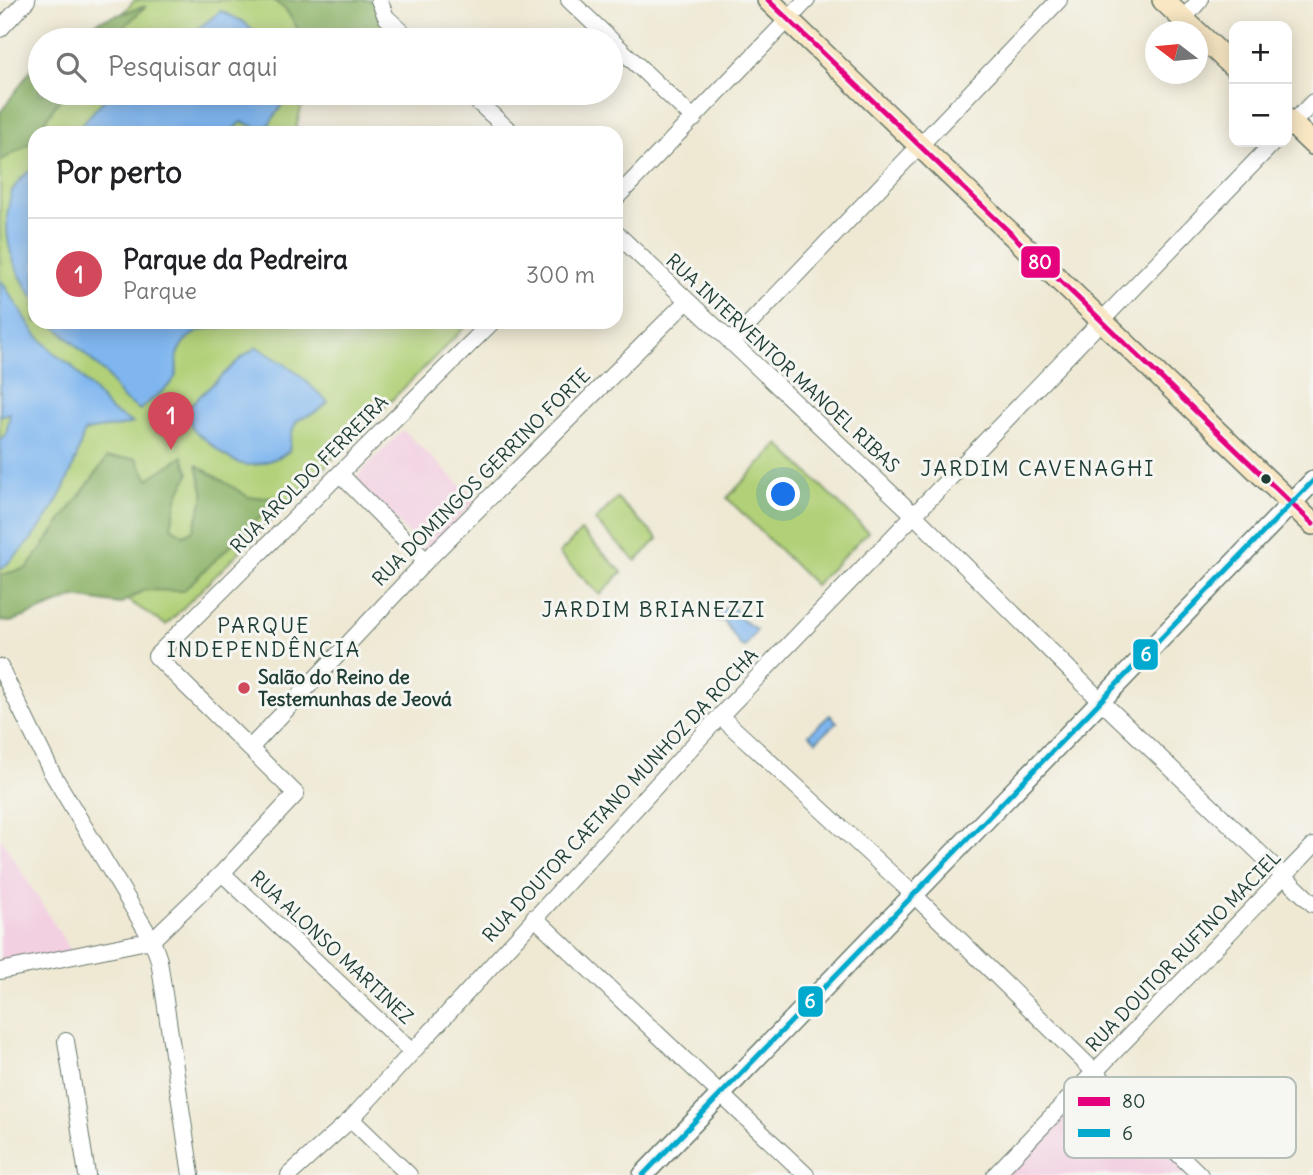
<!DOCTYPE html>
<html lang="pt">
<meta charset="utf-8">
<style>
body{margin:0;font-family:Delius,sans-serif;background:#f2f2f2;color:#202124}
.controls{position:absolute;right:21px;top:21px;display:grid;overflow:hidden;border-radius:14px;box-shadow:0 4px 18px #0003}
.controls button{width:63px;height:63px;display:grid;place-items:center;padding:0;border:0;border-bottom:2px solid #e0e0e0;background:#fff;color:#202124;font:35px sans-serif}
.compass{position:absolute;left:1145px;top:21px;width:63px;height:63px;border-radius:50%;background:#fff;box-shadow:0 4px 18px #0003;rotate:286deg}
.you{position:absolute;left:784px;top:495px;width:24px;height:24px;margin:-18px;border:5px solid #fff;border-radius:50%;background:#1a73e8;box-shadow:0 0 0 10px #1a73e833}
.badge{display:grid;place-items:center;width:46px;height:46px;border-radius:50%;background:#d1495b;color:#fff;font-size:23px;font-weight:700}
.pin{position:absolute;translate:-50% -58px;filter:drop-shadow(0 2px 4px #0008)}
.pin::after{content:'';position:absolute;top:37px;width:24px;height:21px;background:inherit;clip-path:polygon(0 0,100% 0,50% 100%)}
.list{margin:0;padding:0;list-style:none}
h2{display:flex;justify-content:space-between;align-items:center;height:91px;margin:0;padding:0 28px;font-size:30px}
h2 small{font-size:23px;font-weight:400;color:#757577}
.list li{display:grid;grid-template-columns:46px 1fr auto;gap:21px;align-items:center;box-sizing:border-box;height:112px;padding:0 28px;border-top:2px solid #e0e0e0}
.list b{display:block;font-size:26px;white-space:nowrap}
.list p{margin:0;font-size:23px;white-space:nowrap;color:#757577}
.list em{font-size:23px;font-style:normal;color:#757577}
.icon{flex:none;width:38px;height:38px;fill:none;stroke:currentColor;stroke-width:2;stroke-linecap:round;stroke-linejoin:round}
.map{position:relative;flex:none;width:1313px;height:1175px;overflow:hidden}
.search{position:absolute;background:#fff;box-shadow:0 4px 18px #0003;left:28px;top:28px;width:595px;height:77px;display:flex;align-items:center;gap:18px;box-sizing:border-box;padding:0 24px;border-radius:38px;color:#757577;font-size:26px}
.panel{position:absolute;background:#fff;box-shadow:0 4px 18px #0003;left:28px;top:126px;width:595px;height:203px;border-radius:21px}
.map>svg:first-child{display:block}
.built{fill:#f2cfe1}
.green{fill:#b1d077;stroke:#688656;stroke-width:2}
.forest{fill:#8cb268;stroke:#56784e;stroke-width:2}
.water{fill:#7fb6ef;stroke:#4f7a92;stroke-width:2}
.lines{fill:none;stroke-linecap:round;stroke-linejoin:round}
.minor-casing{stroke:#68796c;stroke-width:18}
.tertiary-casing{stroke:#68796c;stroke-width:22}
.secondary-casing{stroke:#68796c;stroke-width:24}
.minor{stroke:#fff;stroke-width:16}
.tertiary{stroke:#fff;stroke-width:19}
.secondary{stroke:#f9e7c3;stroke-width:21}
.bus-1-casing{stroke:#f6f6f2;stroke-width:10}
.bus-2-casing{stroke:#f6f6f2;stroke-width:10}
.bus-1{stroke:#e5007d;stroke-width:5}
.bus-2{stroke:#00a9ce;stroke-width:5}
.bus-dot{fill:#1f3d34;stroke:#f6f6f2;stroke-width:2.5}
.poi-dot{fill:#d1495b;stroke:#f6f6f2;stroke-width:2.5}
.labels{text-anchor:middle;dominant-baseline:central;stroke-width:6;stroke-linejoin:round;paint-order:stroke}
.street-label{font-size:19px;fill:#1f3d34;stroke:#f6f6f2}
.poi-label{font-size:19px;font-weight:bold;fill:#1f3d34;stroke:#f6f6f2;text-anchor:start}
.neighbourhood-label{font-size:21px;letter-spacing:2px;fill:#1f3d34;stroke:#f6f6f2}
.key{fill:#f6f6f2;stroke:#b6beb9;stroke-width:2}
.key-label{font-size:19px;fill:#1f3d34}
.line-badge{stroke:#f6f6f2;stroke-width:2.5}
.badge-label{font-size:19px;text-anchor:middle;font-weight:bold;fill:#fff}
</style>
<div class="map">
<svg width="1313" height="1175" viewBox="0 0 1313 1175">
<rect width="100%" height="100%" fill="#f6f6f2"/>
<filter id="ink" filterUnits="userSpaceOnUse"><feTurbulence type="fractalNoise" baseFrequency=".0143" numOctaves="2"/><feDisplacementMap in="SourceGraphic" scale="14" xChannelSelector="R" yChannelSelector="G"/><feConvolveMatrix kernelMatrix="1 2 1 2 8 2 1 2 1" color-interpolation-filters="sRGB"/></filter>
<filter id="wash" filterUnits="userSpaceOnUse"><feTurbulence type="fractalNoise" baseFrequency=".00686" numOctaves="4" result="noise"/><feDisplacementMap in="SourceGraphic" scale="28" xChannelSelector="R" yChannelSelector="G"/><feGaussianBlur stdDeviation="1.57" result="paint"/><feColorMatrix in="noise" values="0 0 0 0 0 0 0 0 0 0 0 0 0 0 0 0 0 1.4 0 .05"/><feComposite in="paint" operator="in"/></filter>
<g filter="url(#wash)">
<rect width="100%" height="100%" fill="#efe9d4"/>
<!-- built -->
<path class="built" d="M403 430 476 500 427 552 354 479Z
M0 837 74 956 0 970Z
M1095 1076 1196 1175H1000Z"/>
<!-- green -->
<path class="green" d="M135 0H284L309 40H98Z
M49 93H305L296 128 301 133H35V322H470L166 625 95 579 0 605V146Z
M779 444 868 532 815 585 727 498Z
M617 498 658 539 636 561 595 521Z
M581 531 622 572 600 595 559 554Z"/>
<!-- forest -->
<path class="forest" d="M273 0H375L384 24 369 40H305L286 10Z
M146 6 110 40H71L99 21Z
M40 62V93H64L29 144 0 161V113L33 67Z
M183 456 189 474 178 495 171 527 184 535 194 529 204 495 197 465 249 497 280 498 183 591 145 590 120 604 75 597 11 622 0 621V575L27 568 107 458H136L148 479Z"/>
<!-- water -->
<path class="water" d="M221 11 244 22 262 40H190L195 31Z
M110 93H290L268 126 261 129 242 122 230 133H74Z
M35 168V300C10 265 0 232 12 191 19 180 24 174 35 168Z
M0 279 36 334 56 355 71 365 111 411 133 423C116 429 101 427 84 432 71 485 43 535 0 570V440L6 434 10 413 0 416Z
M51 322H232L224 328C206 326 186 333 178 352 175 359 178 368 176 375 171 388 151 399 140 410L122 398 106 374Z
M257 347 294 370 328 402C302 429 295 402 289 451L285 454C252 470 239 470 212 445 194 429 190 435 188 407L241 358Z
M732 605 742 620 757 630 745 647 740 645 724 621H718L716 616 723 609Z
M830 715 837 722 816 741 809 734Z"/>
</g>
<g filter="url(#ink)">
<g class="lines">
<!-- minor casing -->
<g class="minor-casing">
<path id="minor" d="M379 0 386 17 411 40
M569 0 694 119
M1184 18 1200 0
M0 29 27 0
M468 93 512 133
M1287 129 1313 102
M616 198 807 0
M616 233 914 515 1101 701 1313 904
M731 343 1059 0
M340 474 426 561
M0 667 52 773 152 940 159 960 191 1175
M720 716 913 894 1200 1175
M251 747 426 561 687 301
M222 873 412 1052
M534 917 806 1175
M0 971 152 940 222 873 296 794 156 656 492 322
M66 1041 87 1175
M351 1119 409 1175
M289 1175 351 1119 720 716 1274 142
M995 1175 1313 846"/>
</g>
<!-- tertiary casing -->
<g class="tertiary-casing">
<path id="tertiary" d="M643 1175 1313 481"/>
</g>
<!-- secondary casing -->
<g class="secondary-casing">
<path id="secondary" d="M768 0 1313 524
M1163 0 1234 67
M1287 119 1313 144"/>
</g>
<!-- minor -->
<use href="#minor" class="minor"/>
<!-- tertiary -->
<use href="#tertiary" class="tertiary"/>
<!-- secondary -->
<use href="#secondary" class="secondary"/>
<!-- bus-1 casing -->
<g class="bus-1-casing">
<path id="bus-1" d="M768 0 1313 524"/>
</g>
<!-- bus-2 casing -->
<g class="bus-2-casing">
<path id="bus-2" d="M643 1175 1313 481"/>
</g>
<!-- bus-1 -->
<use href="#bus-1" class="bus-1"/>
<!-- bus-2 -->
<use href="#bus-2" class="bus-2"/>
</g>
</g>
<!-- markers -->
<circle class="bus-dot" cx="1266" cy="479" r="6"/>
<circle class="poi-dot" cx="244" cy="688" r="7"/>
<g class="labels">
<!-- street labels -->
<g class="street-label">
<text transform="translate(783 363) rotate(43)">RUA INTERVENTOR MANOEL RIBAS</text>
<text transform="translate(309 474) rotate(-45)">RUA AROLDO FERREIRA</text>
<text transform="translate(481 477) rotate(-45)">RUA DOMINGOS GERRINO FORTE</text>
<text transform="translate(620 795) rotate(-47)">RUA DOUTOR CAETANO MUNHOZ DA ROCHA</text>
<text transform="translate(332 947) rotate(43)">RUA ALONSO MARTINEZ</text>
<text transform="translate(1183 951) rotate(-46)">RUA DOUTOR RUFINO MACIEL</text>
</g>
<!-- poi labels -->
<g class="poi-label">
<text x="258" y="677">Salão do Reino de<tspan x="258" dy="22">Testemunhas de Jeová</tspan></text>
</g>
<!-- neighbourhood labels -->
<g class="neighbourhood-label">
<text x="1038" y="468">JARDIM CAVENAGHI</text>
<text x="654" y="609">JARDIM BRIANEZZI</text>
<text x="264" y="625">PARQUE<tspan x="264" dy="24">INDEPENDÊNCIA</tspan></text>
</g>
</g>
<!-- legend -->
<rect x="1064" y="1077" width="232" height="81" rx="10" class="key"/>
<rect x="1078" y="1097" width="32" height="9" fill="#e5007d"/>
<rect x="1078" y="1129" width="32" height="8" fill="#00a9ce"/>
<g class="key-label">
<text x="1122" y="1108">80</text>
<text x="1122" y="1140">6</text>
</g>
<g class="line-badge">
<rect x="1020" y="245" width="41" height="34" rx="7" fill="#e5007d"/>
<rect x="1132" y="638" width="27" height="33" rx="7" fill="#00a9ce"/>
<rect x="797" y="985" width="27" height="33" rx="7" fill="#00a9ce"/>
</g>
<g class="badge-label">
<text x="1040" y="269">80</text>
<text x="1146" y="661">6</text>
<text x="810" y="1008">6</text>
</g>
</svg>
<div class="controls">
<button>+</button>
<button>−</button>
</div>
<svg class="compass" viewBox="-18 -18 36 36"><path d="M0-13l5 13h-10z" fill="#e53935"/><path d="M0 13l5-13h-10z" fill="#757577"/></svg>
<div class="you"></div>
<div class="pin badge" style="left:171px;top:450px">1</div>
<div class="search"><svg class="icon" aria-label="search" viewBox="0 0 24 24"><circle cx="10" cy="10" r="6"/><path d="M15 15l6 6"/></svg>Pesquisar aqui</div>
<section class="panel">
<h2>Por perto<small></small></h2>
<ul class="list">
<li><span class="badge">1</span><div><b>Parque da Pedreira</b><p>Parque</p></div><em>300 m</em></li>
</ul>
</section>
</div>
